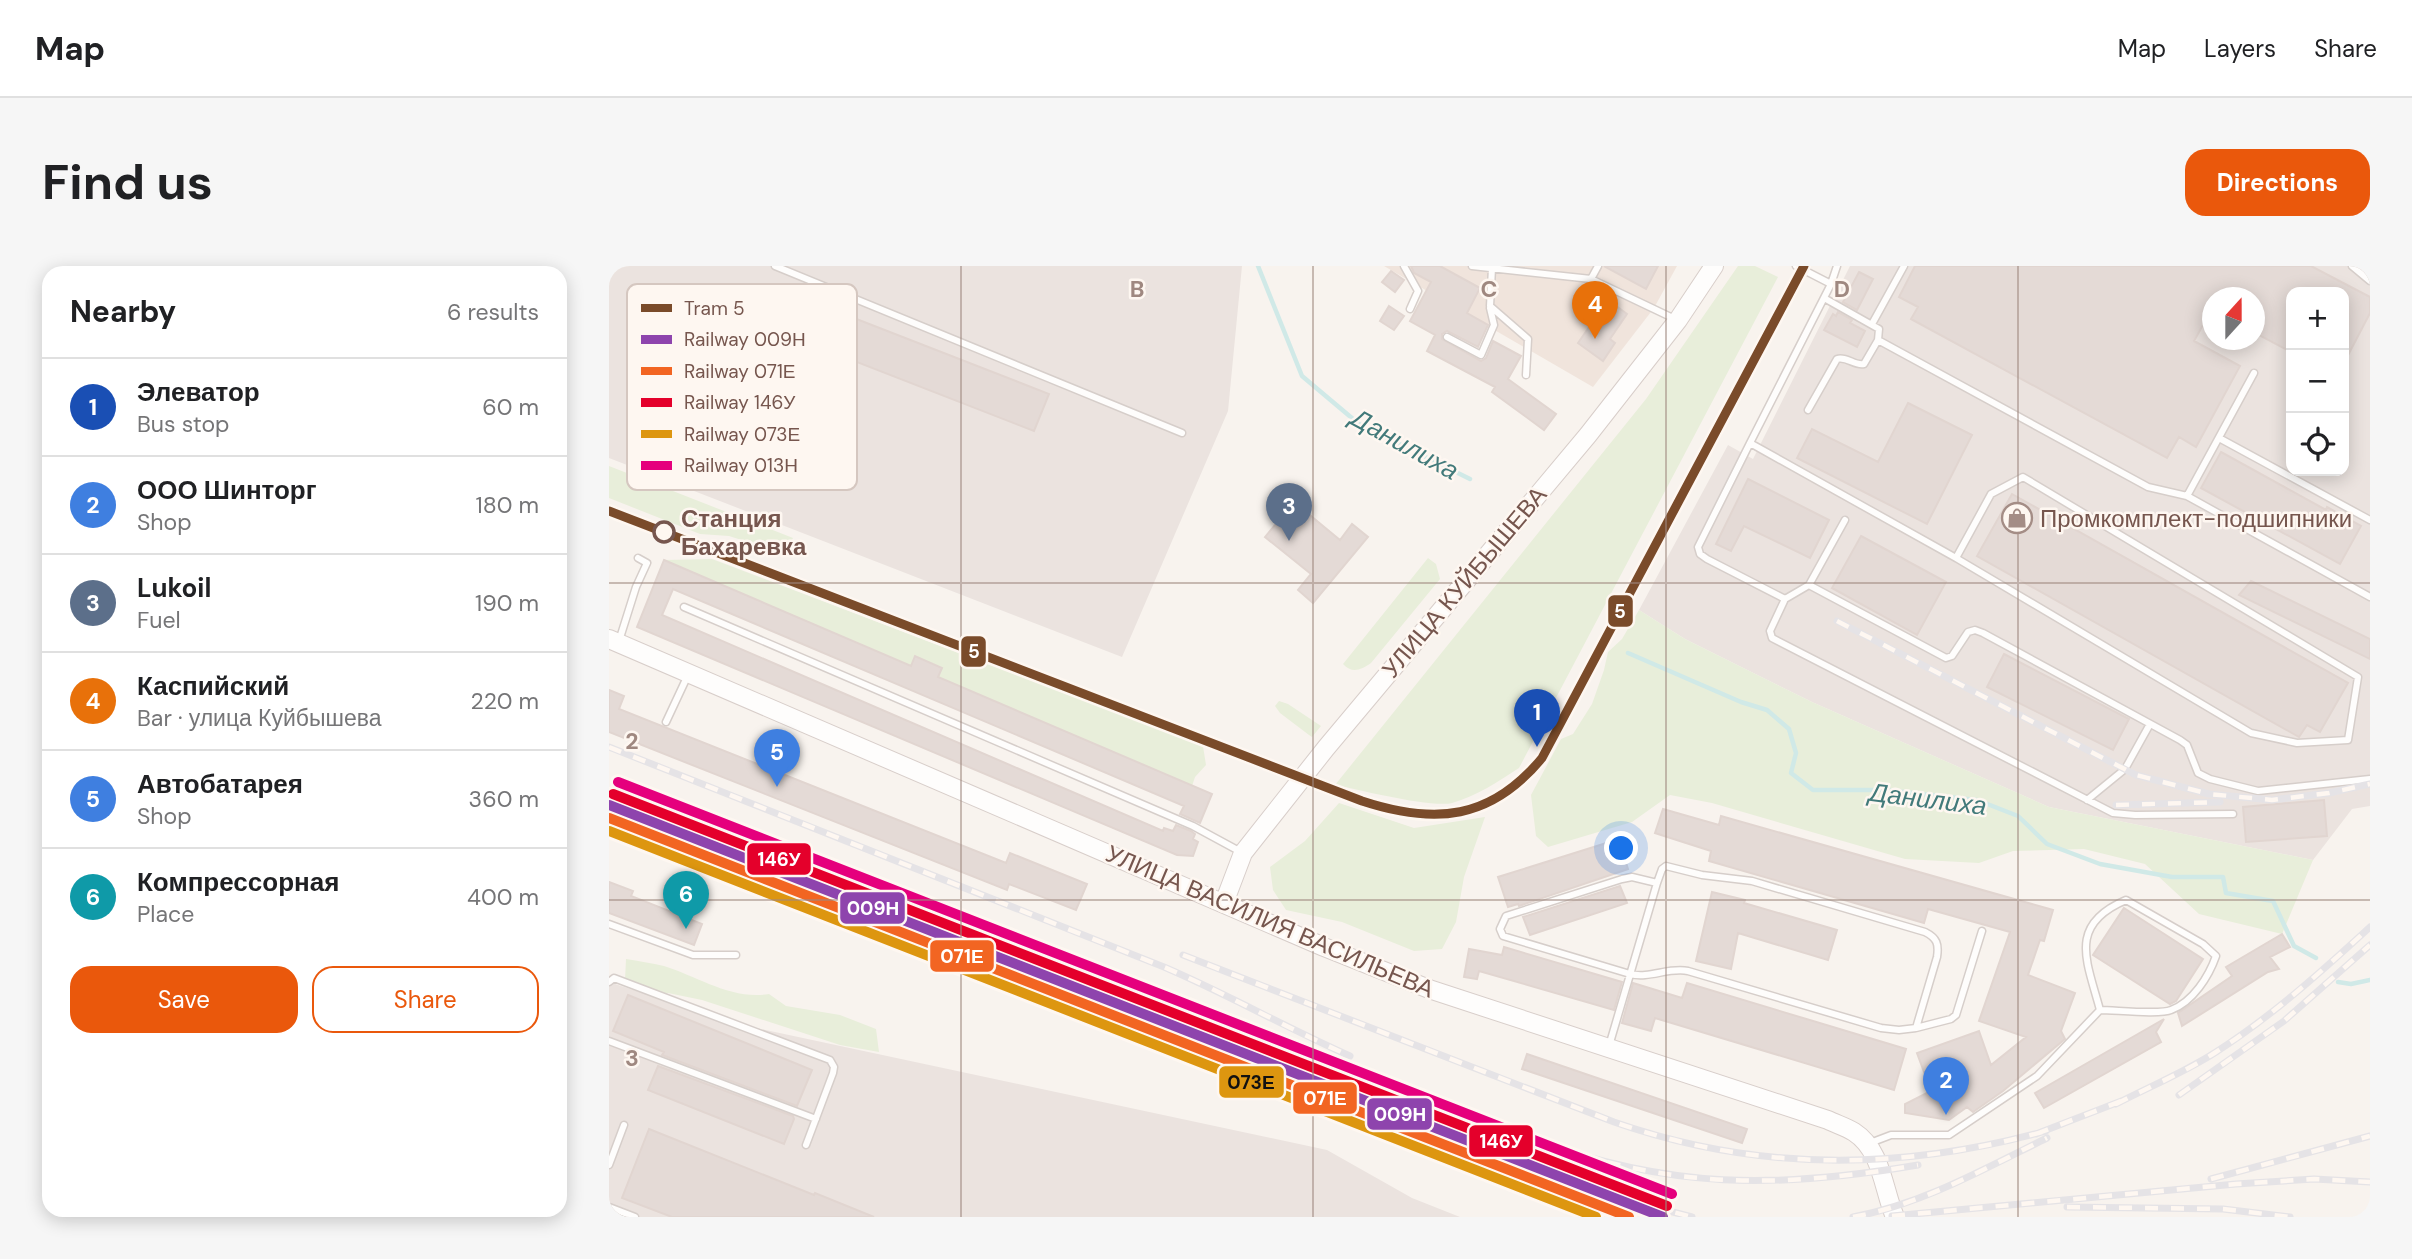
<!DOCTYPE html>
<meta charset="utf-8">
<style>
body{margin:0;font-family:"DM Sans",sans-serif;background:#f6f6f6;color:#202124}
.controls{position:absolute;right:21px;top:21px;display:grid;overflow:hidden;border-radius:14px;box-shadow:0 4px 18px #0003}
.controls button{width:63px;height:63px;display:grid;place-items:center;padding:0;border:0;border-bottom:2px solid #e0e0e0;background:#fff;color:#202124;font:35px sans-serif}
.compass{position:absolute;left:1593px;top:21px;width:63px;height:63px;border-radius:50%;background:#fff;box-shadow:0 4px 18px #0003;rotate:21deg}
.you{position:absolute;left:1013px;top:583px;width:24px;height:24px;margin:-18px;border:5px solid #fff;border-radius:50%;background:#1a73e8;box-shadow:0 0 0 10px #1a73e833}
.badge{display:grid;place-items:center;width:46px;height:46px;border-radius:50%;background:#ea580c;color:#fff;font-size:23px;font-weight:700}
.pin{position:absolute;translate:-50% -58px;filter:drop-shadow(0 2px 4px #0008)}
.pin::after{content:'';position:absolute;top:37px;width:24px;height:21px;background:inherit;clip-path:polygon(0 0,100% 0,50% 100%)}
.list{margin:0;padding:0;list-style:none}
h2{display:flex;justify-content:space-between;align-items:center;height:91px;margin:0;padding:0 28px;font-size:30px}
h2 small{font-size:23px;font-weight:400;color:#757577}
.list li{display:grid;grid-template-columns:46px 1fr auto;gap:21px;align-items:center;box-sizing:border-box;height:98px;padding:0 28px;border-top:2px solid #e0e0e0}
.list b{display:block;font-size:26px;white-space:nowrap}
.list p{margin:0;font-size:23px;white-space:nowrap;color:#757577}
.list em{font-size:23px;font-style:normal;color:#757577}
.actions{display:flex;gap:14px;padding:21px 28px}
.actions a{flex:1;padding:16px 0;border:2px solid #ea580c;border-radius:21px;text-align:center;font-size:24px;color:#ea580c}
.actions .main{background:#ea580c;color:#fff}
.icon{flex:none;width:38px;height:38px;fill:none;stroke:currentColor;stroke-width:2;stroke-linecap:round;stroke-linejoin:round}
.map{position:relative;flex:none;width:1761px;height:951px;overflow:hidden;border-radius:21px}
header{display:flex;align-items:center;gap:42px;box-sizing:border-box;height:98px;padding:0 35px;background:#fff;border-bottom:2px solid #e0e0e0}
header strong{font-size:33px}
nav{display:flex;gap:38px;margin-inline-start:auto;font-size:24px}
.intro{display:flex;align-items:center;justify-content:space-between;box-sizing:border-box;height:168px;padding:0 42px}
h1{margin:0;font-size:49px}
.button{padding:18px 32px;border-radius:21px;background:#ea580c;color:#fff;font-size:24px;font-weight:700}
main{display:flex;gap:42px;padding:0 42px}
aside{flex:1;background:#fff;border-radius:21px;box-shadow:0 4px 18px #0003}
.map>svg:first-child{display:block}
.residential{fill:#f0e4dc}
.industrial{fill:#ebe3df;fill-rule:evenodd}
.green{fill:#e8eeda}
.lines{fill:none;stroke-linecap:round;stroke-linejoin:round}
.stream{stroke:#d0e9e7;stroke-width:4.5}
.building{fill:#e4dad6;stroke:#e1d5d0;stroke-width:2}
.lane-casing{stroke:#d6ceca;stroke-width:9}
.secondary-casing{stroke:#d8ceca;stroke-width:20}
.lane{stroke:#fefdfc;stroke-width:6}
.secondary{stroke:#fefdfc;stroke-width:18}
.rail-casing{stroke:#e5e3e6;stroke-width:7}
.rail{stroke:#fef7f1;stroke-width:4.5;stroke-dasharray:13;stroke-linecap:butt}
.rail-1-casing{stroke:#fef7f1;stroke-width:16}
.rail-2-casing{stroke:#fef7f1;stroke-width:16}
.rail-3-casing{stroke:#fef7f1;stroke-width:16}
.rail-4-casing{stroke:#fef7f1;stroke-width:16}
.rail-5-casing{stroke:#fef7f1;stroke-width:16}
.rail-1{stroke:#8e44ad;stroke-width:10}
.rail-2{stroke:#f26522;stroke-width:10}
.rail-3{stroke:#e4002b;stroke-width:10}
.rail-4{stroke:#dd9610;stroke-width:10}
.rail-5{stroke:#e5007d;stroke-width:10}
.tram-1-casing{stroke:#fef7f1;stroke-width:14}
.tram-1{stroke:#7a4b2a;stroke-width:9}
.grid{fill:none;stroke:#9f8880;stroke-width:2;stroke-opacity:0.55}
.stop-dot{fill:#fef7f1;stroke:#76564e;stroke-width:3.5}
.labels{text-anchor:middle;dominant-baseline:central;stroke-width:5;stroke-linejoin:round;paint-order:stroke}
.stop-label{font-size:24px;font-weight:bold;fill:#76564e;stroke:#fef7f1;text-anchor:start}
.poi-label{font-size:24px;fill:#76564e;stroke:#fef7f1;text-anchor:start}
.street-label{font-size:24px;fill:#76564e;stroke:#fef7f1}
.water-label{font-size:26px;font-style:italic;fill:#427a7a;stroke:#fef7f1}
.key{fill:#fef7f1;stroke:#d5c7c0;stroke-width:2}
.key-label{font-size:19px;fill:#76564e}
.grid-label{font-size:23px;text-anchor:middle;font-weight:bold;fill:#9f8880;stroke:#fef7f1;stroke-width:5;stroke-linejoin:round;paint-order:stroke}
.line-badge{stroke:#fef7f1;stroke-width:2.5}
.badge-label{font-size:19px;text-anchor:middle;font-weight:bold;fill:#fff}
.pale-badge-label{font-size:19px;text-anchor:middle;font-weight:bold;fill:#111}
</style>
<header>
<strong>Map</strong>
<nav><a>Map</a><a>Layers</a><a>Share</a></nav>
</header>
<div class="intro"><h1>Find us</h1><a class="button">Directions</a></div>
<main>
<aside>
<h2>Nearby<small>6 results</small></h2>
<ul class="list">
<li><span class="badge" style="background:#1a4fb4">1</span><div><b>Элеватор</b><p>Bus stop</p></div><em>60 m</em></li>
<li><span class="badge" style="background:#3f7fe0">2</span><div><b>ООО Шинторг</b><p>Shop</p></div><em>180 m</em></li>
<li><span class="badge" style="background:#5c6f8a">3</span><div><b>Lukoil</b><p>Fuel</p></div><em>190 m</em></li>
<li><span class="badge" style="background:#e8710a">4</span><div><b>Каспийский</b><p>Bar · улица Куйбышева</p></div><em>220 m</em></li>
<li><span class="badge" style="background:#3f7fe0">5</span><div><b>Автобатарея</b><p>Shop</p></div><em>360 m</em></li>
<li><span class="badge" style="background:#0f9aa8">6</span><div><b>Компрессорная</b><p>Place</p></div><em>400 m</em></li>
</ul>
<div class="actions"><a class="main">Save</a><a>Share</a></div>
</aside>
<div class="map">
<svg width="1761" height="951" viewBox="0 0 1761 951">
<rect width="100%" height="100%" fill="#f8f3ee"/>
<!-- residential -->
<path class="residential" d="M775 0H1068L1045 42 984 121Z"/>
<!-- industrial -->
<path class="industrial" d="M0 0H633L619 145 513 391 0 192Z
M1241 0H1761V540L1743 543 1704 594 1440 541 1203 436 1076 373 1030 344 1119 179 1144 193ZM1682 26H1735V205H1682ZM1604 32H1646V74H1604Z
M0 716 128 758 718 884 803 932 851 951H0Z"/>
<!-- green -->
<path class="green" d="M1129 0H1146L1169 11 910 502C888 516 868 530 843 537 822 542 751 524 726 519L1037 133Z
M0 200 184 272 176 288 120 270 91 268 0 232Z
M819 292 827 298 831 313 762 397C752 404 743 408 734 398Z
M103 293 594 480 597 499 586 511 583 520 329 411 332 401 306 390 302 400 55 294Z
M1030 344 1076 373 1203 436 1440 541 1704 594 1673 668 1590 648 1536 598 1475 583 1404 585 1370 597 1296 593 1103 537 1061 529 1023 556 939 581 927 570 922 529 952 473 964 468 983 438 995 404 999 386 1013 373Z
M670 435 679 438 712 460 703 471 700 469 671 447 666 440Z
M730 537 805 562 876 551 855 611 847 656 833 683 805 685 733 656 677 644 664 624 661 601 696 575Z
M17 693C29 695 43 697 55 700 90 711 122 734 160 728L177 740 231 749 267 763 270 786 231 779 93 734 59 727 48 732 16 714Z"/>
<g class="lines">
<!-- stream -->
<path class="stream" d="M649 0 693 110 750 158 861 213
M1019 387 1132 436 1158 444 1180 463 1187 487 1182 507 1204 524H1276L1368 534 1409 550 1438 578 1491 598 1563 611H1614L1617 627 1664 635 1685 680 1707 692
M1729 716 1742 718 1761 714"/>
</g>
<!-- building -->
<path class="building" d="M802 0H831L871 22 858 47 879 59 869 81 838 65 833 68V73L872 95 877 92 884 75 912 90 899 113 947 148 935 164 883 126 886 121 818 85 826 69 801 55 822 16 805 7Z
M995 0H1049L1037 23Z
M1306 0H1702L1761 31V47L1735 97V26H1682V86L1646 67V32H1604V41L1585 75 1631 100 1587 181 1570 171 1558 192 1302 53 1309 41 1290 31Z
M782 5 795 14 786 26 773 16Z
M1250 6 1264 13 1248 44 1234 36Z
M977 29 994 42 999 34 1018 48 1001 73 1006 77 994 95 969 77 987 51 970 39Z
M780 40 795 50 785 64 771 55Z
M1229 46 1243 54 1241 57 1256 65 1248 81 1215 64 1224 48 1227 50Z
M232 47 440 128 425 165 217 84Z
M1299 137 1363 169 1318 258 1188 192 1203 163 1269 196Z
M1612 186 1717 244 1718 241 1752 260 1731 298 1592 222Z
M1139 213 1220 254 1201 292 1135 260 1122 285 1107 278Z
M1403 228 1739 417 1711 466 1698 459 1690 471 1368 290Z
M685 236 731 274 743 258 759 271 704 337 689 324 702 308 656 271Z
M1252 270 1337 316 1308 369 1223 322Z
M55 294 302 400 306 390 333 402 329 411 603 528 591 557 571 548 575 540 64 323 53 349 554 565 555 562 564 565 567 559 582 565 586 568 584 573 589 576 584 590 568 589 28 361Z
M1642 315 1761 373V393L1630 329Z
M1395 388 1520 453 1504 484 1378 421Z
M0 424 15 430 10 443 397 597 401 587 478 618 467 644 400 618 398 624 0 466Z
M1715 534 1718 570 1637 576 1634 541Z
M1054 543 1110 559 1112 550 1444 644 1435 675 1431 674 1419 709 1466 727 1452 765 1456 773 1394 825 1364 846 1358 841 1340 854 1296 847V838L1322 825 1308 787 1370 765 1382 799 1417 771 1370 755 1401 666 1319 643 1315 657 1100 595 1102 585 1046 567Z
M1010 573 1019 603 910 640 909 638 899 641 889 611Z
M0 616 24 625 22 630 93 658 85 679 0 647Z
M1011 620 1018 637 921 669 914 651Z
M1103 626 1136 634 1135 637 1228 664 1219 694 1129 667 1122 703 1087 695Z
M1515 642 1594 693 1567 735 1561 738 1484 689Z
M1673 668 1681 681 1661 691 1670 703 1659 706 1573 760 1569 747 1623 710 1617 701Z
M895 681 1013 716 1005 744 870 705 868 713 855 711 860 683 893 689Z
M1024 717 1073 732 1078 717 1297 783 1285 824 1046 752 1042 765 1013 757Z
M19 729 203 804 188 840 53 789 55 786 4 765Z
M1555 753 1547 766 1552 776 1435 842 1426 827Z
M918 788 1138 863 1133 877 913 803Z
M49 800 184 850 185 853 175 878 39 824Z
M40 863 205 929 206 927 265 951H63L13 932Z"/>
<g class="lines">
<!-- lane casing -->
<g class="lane-casing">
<path id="lane" d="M166 0 573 167
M795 0 809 25 801 43
M863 0 982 13 1068 54
M1187 0 1222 18
M1228 0 1222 18 1141 177 1347 292 1382 228 1414 211 1749 411 1739 474 1688 477 1642 467 1347 292
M1743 0 1761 15
M883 2 881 40 919 73 917 109
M982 13 989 0
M1215 32 1270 63 1269 74 1539 221 1578 230 1761 331
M1263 58 1295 0
M838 71 872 89 885 59 881 42
M1199 144 1228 93C1238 90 1245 100 1255 98L1269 74
M1610 172 1761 254
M1141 177 1089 281 1091 288 1098 293 1176 333 1161 365 1163 372 1504 547 1526 549 1624 548
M1578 230 1645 107
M1200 319 1236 254
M1176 333 1200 319 1337 392 1343 390 1359 366 1366 364 1374 367 1571 474 1578 479 1589 507 1601 513 1649 525 1761 513
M75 341 584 560 632 586
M10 375 27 321 38 297 29 292
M57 456 79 409
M1478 534 1516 503 1541 458
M0 658 84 689H127
M0 716 5 712 221 794 225 801 224 807 197 879
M1307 762 1342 753 1347 749 1373 665
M0 775 207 853
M1000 780C1016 726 1032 671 1048 617L1023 611 1013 613 897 650 891 663 894 670 1021 708C1041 713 1059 701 1079 705L1272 762 1290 764 1307 762 1328 691C1330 678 1328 672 1316 666L1143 615 1093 609 1057 600 1053 603 1048 617
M1261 877 1282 869H1340L1428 810 1491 744C1506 744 1551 749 1562 744 1584 736 1600 710 1607 690L1594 678 1517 634C1458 659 1478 695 1491 744
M0 899 15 859
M0 941 26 951"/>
</g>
<!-- secondary casing -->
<g class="secondary-casing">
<path id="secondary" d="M0 373 715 681 820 723 1219 854C1227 858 1237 861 1245 866 1273 884 1274 923 1286 951
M615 637 634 587 717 482 979 169 1069 54 1105 0"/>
</g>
<!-- lane -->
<use href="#lane" class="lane"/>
<!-- secondary -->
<use href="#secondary" class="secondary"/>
<!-- rail casing -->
<g class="rail-casing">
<path id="rail" d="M1228 355 1527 509 1600 528 1663 534 1720 527 1761 518
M0 481 555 701C618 728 678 762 741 790
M1507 539 1611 536
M574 689 1005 856C1148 906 1292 905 1437 865
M1570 829 1675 755 1761 679
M1507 838C1540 821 1576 806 1607 786 1663 750 1712 706 1761 661
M1427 868 1515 834
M924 873C1060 923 1167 923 1309 899
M1602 913 1761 870
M967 916 1029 937 1083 951
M1458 941 1614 943 1681 951
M1283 950 1627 918 1705 913 1761 916
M1244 951C1314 938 1375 903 1438 872"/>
</g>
<!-- rail -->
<use href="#rail" class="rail"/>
<!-- rail-1 casing -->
<g class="rail-1-casing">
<path id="rail-1" d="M0 539 1054 951"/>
</g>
<!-- rail-2 casing -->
<g class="rail-2-casing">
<path id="rail-2" d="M0 552 1020 951"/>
</g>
<!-- rail-3 casing -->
<g class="rail-3-casing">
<path id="rail-3" d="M4 528 1058 940"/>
</g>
<!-- rail-4 casing -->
<g class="rail-4-casing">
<path id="rail-4" d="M0 565 987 951"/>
</g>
<!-- rail-5 casing -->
<g class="rail-5-casing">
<path id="rail-5" d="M9 516 1063 928"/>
</g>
<!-- rail-1 -->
<use href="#rail-1" class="rail-1"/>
<!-- rail-2 -->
<use href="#rail-2" class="rail-2"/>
<!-- rail-3 -->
<use href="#rail-3" class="rail-3"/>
<!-- rail-4 -->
<use href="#rail-4" class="rail-4"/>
<!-- rail-5 -->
<use href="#rail-5" class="rail-5"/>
<!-- tram-1 casing -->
<g class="tram-1-casing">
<path id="tram-1" d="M0 245 753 535C826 559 882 554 933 492L1195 0"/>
</g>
<!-- tram-1 -->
<use href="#tram-1" class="tram-1"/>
</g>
<!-- grid -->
<path class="grid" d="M352 0V951M704 0V951M1057 0V951M1409 0V951M0 317H1761M0 634H1761"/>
<!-- icons -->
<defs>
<g id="shop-ring" transform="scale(1.575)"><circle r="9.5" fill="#fef7f1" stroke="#a48d86" stroke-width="1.5"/><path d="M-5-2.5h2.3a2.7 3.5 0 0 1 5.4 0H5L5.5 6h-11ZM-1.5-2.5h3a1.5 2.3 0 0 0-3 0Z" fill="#a48d86"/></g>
</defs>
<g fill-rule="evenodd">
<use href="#shop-ring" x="1408" y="252"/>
</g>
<!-- markers -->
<circle class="stop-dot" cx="55" cy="266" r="10"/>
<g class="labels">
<!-- stop labels -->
<g class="stop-label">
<text x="72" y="252">Станция<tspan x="72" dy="28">Бахаревка</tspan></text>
</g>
<!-- poi labels -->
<g class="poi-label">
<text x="1431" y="252">Промкомплект-подшипники</text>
</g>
<!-- street labels -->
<g class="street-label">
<text transform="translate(855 316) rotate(-50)">УЛИЦА КУЙБЫШЕВА</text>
<text transform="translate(661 655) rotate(23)">УЛИЦА ВАСИЛИЯ ВАСИЛЬЕВА</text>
</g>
<!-- water labels -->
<g class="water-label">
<text transform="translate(796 178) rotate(29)">Данилиха</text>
<text transform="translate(1319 533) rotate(7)">Данилиха</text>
</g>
</g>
<!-- legend -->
<rect x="18" y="18" width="230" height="206" rx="10" class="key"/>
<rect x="32" y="38" width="31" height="8" fill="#7a4b2a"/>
<rect x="32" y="69" width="31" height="9" fill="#8e44ad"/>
<rect x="32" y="101" width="31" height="8" fill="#f26522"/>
<rect x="32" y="132" width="31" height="9" fill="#e4002b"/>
<rect x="32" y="164" width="31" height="8" fill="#dd9610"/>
<rect x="32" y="195" width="31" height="9" fill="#e5007d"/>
<g class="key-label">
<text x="75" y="49">Tram 5</text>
<text x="75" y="80">Railway 009Н</text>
<text x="75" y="112">Railway 071Е</text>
<text x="75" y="143">Railway 146У</text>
<text x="75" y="175">Railway 073Е</text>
<text x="75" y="206">Railway 013Н</text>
</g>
<g class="grid-label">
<text x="528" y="31">B</text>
<text x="880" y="31">C</text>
<text x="1233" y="31">D</text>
<text x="23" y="483">2</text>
<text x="23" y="800">3</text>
</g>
<g class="line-badge">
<rect x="998" y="328" width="27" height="34" rx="7" fill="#7a4b2a"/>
<rect x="351" y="369" width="27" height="33" rx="7" fill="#7a4b2a"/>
<rect x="137" y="576" width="66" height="34" rx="7" fill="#e4002b"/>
<rect x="230" y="625" width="67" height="34" rx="7" fill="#8e44ad"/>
<rect x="320" y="673" width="66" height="34" rx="7" fill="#f26522"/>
<rect x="609" y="799" width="67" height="34" rx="7" fill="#dd9610"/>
<rect x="683" y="815" width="66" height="34" rx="7" fill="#f26522"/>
<rect x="757" y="831" width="67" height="34" rx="7" fill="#8e44ad"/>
<rect x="859" y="858" width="66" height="34" rx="7" fill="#e4002b"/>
</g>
<g class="badge-label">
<text x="1011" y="352">5</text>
<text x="365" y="392">5</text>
<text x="170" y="600">146У</text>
<text x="264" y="649">009Н</text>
<text x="353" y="697">071Е</text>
<text x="716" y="839">071Е</text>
<text x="791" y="855">009Н</text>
<text x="892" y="882">146У</text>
</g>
<g class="pale-badge-label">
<text x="642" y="823">073Е</text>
</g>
</svg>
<div class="controls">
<button>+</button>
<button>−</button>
<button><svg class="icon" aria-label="locate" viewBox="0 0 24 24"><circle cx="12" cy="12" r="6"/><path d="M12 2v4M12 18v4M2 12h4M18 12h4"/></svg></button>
</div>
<svg class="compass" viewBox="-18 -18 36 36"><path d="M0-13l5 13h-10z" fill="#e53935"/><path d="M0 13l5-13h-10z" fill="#757577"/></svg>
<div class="you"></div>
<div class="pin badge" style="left:928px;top:481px;background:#1a4fb4">1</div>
<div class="pin badge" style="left:1337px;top:849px;background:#3f7fe0">2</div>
<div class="pin badge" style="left:680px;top:275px;background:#5c6f8a">3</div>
<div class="pin badge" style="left:986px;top:73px;background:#e8710a">4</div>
<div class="pin badge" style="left:168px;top:521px;background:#3f7fe0">5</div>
<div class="pin badge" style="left:77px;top:663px;background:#0f9aa8">6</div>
</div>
</main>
